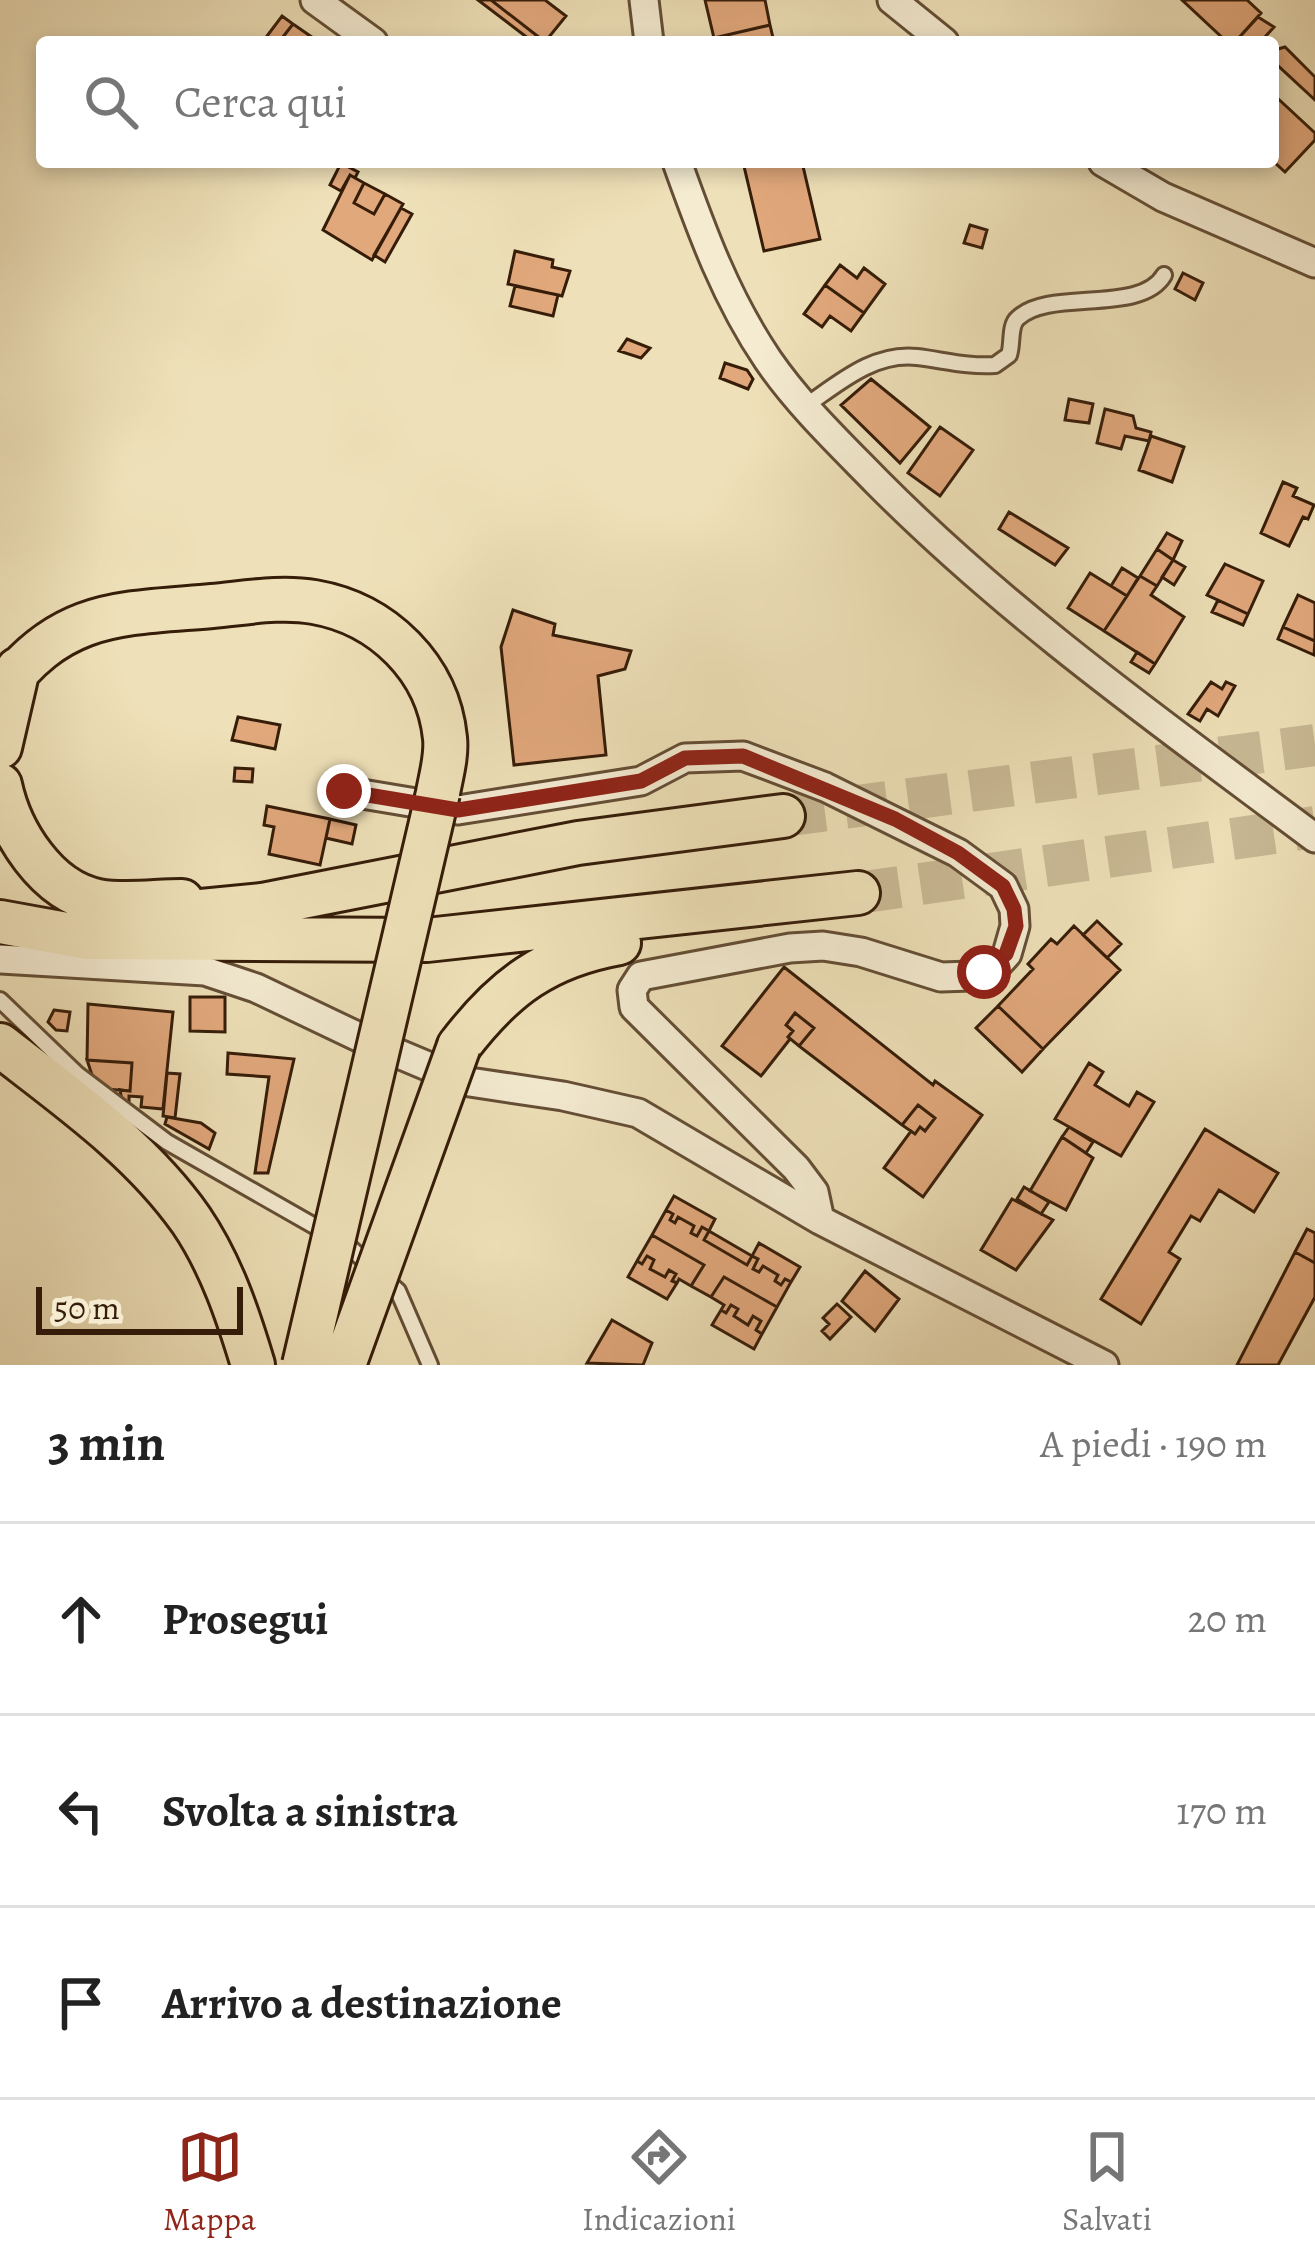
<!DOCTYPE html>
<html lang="it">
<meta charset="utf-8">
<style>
body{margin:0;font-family:Alegreya,serif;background:#f2f2f2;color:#222}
.scale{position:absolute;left:36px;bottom:30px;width:207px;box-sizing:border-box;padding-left:12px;border:6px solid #361d09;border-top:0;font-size:33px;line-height:42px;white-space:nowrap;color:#361d09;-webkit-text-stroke:9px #f4ebd1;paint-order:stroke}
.stop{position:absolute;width:36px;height:36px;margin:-27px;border:9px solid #8f2418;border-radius:50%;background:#fff}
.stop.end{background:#8f2418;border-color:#fff;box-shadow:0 3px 12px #0008}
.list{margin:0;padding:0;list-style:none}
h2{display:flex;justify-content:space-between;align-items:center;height:156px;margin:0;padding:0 48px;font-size:51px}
h2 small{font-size:39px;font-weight:400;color:#767676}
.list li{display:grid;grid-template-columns:78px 1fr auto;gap:36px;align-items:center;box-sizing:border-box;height:192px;padding:0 48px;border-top:3px solid #e0e0e0}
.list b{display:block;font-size:45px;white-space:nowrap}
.list em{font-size:39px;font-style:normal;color:#767676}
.icon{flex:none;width:66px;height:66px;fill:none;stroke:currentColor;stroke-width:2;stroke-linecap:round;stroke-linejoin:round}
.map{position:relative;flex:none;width:1315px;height:1365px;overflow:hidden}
.search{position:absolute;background:#fff;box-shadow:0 6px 18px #0003;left:36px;right:36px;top:36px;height:132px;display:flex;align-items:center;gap:30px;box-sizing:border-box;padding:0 42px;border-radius:12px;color:#767676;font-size:45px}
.sheet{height:732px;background:#fff}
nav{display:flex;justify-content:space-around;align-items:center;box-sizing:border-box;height:168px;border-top:3px solid #e0e0e0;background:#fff;font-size:33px;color:#767676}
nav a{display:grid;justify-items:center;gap:6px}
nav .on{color:#8f2418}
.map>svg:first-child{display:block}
.building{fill:#e1a87c;stroke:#361d09;stroke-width:3}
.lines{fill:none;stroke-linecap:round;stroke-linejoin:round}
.primary-tunnel{stroke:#c9b995;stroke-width:42;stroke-dasharray:42 21;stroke-linecap:butt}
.lane-casing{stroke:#644e35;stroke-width:20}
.street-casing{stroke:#644e35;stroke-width:33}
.primary-casing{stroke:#361d09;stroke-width:48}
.lane{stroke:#f4ebd1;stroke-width:14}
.street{stroke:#f4ebd1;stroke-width:27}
.primary{stroke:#eee0b8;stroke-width:42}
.primary-bridge-casing{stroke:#361d09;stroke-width:48;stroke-linecap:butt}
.primary-bridge{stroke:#eee0b8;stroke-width:42}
.route{stroke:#8f2418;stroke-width:15}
</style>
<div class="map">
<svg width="1315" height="1365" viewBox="0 0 1315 1365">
<rect width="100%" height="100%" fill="#eee0b8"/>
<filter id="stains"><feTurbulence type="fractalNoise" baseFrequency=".00167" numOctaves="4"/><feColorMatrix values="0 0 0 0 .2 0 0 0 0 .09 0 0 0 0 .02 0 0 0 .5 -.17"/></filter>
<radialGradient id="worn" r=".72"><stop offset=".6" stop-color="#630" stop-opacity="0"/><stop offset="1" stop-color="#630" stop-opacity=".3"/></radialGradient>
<!-- building -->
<path class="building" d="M478 0H491L545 42H533Z
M491 0H545L566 16 545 42Z
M705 0H765L770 25 714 38Z
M1182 0H1247L1261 13 1235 42H1227Z
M282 16 293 24 279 42H275L267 36Z
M1258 17 1274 27 1265 37 1270 42H1235Z
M293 24 319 42 304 38 301 42H279Z
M770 25 774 42H715L714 38Z
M1273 45 1278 49 1285 47 1315 77V100L1273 61Z
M1273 94 1315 133V140L1285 172 1273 161Z
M743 162H802L820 239 764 251Z
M341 163 358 172 355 178 350 175 341 191 330 185Z
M350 175 364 183 354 203 374 214 385 194 403 204 372 260 323 230Z
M364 183 385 194 374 214 354 203Z
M401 208 412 214 385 262 374 255Z
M970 225 987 230 982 248 964 243Z
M515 251 553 260 552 267 570 271 562 296 508 284Z
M840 265 857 278 864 268 885 284 864 313 825 285Z
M1183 273 1203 283 1195 300 1175 289Z
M825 285 864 313 851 331 830 316 822 327 804 314Z
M515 286 558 295 553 316 510 306Z
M627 339 650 348 641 358 619 351Z
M725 363 747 370 753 379 748 389 720 378Z
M871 379 930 427 900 463 841 405Z
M1069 399 1093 404 1089 423 1065 420Z
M1105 409 1133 416 1136 428 1151 432 1149 441 1125 436 1121 449 1097 443Z
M940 427 973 450 940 496 908 473Z
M1151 436 1184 447 1172 482 1139 470Z
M1283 482 1297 488 1293 496 1314 505 1308 519 1303 517 1289 546 1261 533Z
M1009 512 1068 548 1055 565 999 529Z
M1167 533 1182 541 1173 560 1157 549Z
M1157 549 1173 560 1157 586 1140 576Z
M1173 560 1185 567 1174 585 1162 577Z
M1225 564 1263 581 1248 614 1207 595Z
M1122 568 1138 578 1127 596 1111 586Z
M1090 573 1127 596 1104 631 1068 608Z
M1140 576 1157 586 1151 595 1184 617 1155 664 1104 631Z
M1298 595 1315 603V641L1283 627Z
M1218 600 1248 614 1243 625 1212 612Z
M513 610 555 624 553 635 631 651 625 669 598 676 606 755 514 765 501 647Z
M1283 627 1315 641 1314 655 1278 639Z
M1137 652 1155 664 1149 673 1131 662Z
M1211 682 1222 689 1226 682 1235 686 1218 716 1207 709 1200 721 1188 714Z
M238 717 280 725 275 749 232 740Z
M235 768 253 769 252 782 234 781Z
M267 806 330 819 320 865 269 854 274 827 264 825Z
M330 819 356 825 352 844 326 838Z
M1097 921 1121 944 1107 958 1083 935Z
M1074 926 1120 970 1043 1049 998 1006 1033 969 1028 964 1051 939 1057 944Z
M784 967 933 1085 935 1081 982 1115 923 1197 884 1168 911 1131 915 1134 920 1127 925 1131 935 1118 918 1105 902 1125 799 1046 814 1028 795 1013 786 1025 793 1031 788 1037 790 1039 761 1076 722 1046Z
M190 997H225V1032L190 1031Z
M88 1004 173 1012 163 1109 141 1107 142 1097 129 1096V1106L122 1101 120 1090 130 1091 132 1063 87 1060Z
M998 1006 1043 1049 1022 1072 976 1028Z
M54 1010 70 1012 67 1031 56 1030 48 1022Z
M795 1013 814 1028 799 1046 788 1037 793 1031 786 1025Z
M228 1053 294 1059 268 1173H255L269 1077 227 1074Z
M87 1060 132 1063 130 1091 106 1089 92 1075Z
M1089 1063 1103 1072 1095 1085 1129 1106 1137 1092 1154 1102 1121 1156 1055 1119Z
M167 1073 180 1074 175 1118 163 1116Z
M918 1105 935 1118 925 1131 920 1127 915 1134 902 1125Z
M167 1117 201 1123 215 1133 209 1149 165 1124Z
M1069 1127 1093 1142 1086 1153 1062 1137Z
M1205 1129 1278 1173 1254 1212 1219 1190 1200 1221 1191 1216 1169 1252 1180 1259 1141 1324 1101 1299Z
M1062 1137 1093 1158 1066 1210 1030 1191Z
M1024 1187 1049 1202 1041 1214 1017 1199Z
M674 1196 715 1219 709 1231 702 1227 697 1236 691 1233 694 1226 678 1217 675 1223 670 1220 673 1214 666 1210Z
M1012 1199 1053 1220 1016 1270 981 1250Z
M666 1210 673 1214 670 1220 675 1223 678 1217 694 1226 691 1233 697 1236 702 1227 709 1231 704 1240 747 1265 752 1256 758 1259 753 1269 759 1272 763 1266 778 1275 775 1281 781 1285 785 1279 791 1282 777 1307 724 1277 711 1297 691 1286 704 1265 652 1235Z
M1307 1229 1315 1233V1263L1295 1252Z
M709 1231 752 1256 747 1265 704 1240Z
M652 1235 704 1265 691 1286 679 1279 677 1283 672 1281 676 1274 669 1270 665 1277 650 1269 654 1260 647 1256 642 1264 637 1261Z
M759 1243 800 1267 791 1282 785 1279 781 1285 775 1281 778 1275 763 1266 759 1272 753 1269 758 1259 752 1256Z
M1295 1252 1315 1263V1297L1278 1365H1237Z
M647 1256 654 1260 650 1269 665 1277 669 1270 676 1274 672 1281 677 1283 667 1299 628 1277 637 1261 642 1264Z
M865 1271 899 1299 875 1331 842 1301Z
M724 1277 777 1307 762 1334 756 1330 761 1321 753 1316 748 1325 734 1316 738 1309 731 1305 726 1313 721 1310 724 1305 711 1297Z
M837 1304 851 1317 830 1339 822 1331 829 1324 823 1318Z
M731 1305 738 1309 734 1316 748 1325 753 1316 761 1321 756 1330 762 1334 754 1349 712 1325 721 1310 726 1313Z
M612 1320 652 1343 643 1365 587 1363Z"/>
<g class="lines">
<!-- primary-tunnel -->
<path class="primary-tunnel" d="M783 816 1315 745
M858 893 1315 827"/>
<!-- lane casing -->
<g class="lane-casing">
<path id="lane" d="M804 407C838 384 873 352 917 357 943 360 968 367 995 365L1009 355C1013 344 1009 325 1018 318 1049 288 1141 315 1164 275
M0 1000 77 1074 167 1142 346 1244 398 1291 430 1365"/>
</g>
<!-- street casing -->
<g class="street-casing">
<path id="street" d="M315 0 373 42
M644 0 649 42
M892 0 944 42
M677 162C702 232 726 298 768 360 799 405 839 443 877 482 1010 616 1164 725 1315 838
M1103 162 1163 197 1315 263
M344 791 458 810 641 781 685 758 743 756 825 787 958 853 1003 886 1014 909 1015 926 1007 954 997 965 971 976 941 977 861 952 823 946 790 948 641 976 632 990 634 1007 796 1168 814 1192 820 1220
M0 959 205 971 256 988 361 1038 463 1081 563 1096 638 1113 820 1220 1104 1365"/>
</g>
<!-- primary casing -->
<g class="primary-casing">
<path id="primary" d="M0 693C61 610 119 614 212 606 245 603 281 596 314 602 383 614 438 668 445 738 447 756 441 776 438 793
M0 747 18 669
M0 785C10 832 46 891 98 901 124 906 156 901 182 901
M150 916 262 905 578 843 783 816
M0 922 88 938 427 940 858 893
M0 1045C68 1098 141 1149 191 1220 221 1264 238 1315 253 1365
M459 1046C504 987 546 956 619 943"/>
</g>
<!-- lane -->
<use href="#lane" class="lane"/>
<!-- street -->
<use href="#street" class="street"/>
<!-- primary -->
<use href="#primary" class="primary"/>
<!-- primary-bridge casing -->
<g class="primary-bridge-casing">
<path id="primary-bridge" d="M304 1365 438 793
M344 1365 459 1046"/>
</g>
<!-- primary-bridge -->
<use href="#primary-bridge" class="primary-bridge"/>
</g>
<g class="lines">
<!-- route -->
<path class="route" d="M344 791 458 810 641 781 685 758 743 756 895 819 958 853 1003 886 1014 909 1016 926 1006 954 984 972"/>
</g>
<rect width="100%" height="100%" filter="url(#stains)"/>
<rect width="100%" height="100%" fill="url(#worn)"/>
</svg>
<div class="scale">50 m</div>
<div class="stop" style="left:984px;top:972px"></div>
<div class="stop end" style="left:344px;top:791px"></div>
<div class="search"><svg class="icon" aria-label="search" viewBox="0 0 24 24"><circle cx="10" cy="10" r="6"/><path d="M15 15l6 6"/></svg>Cerca qui</div>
</div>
<section class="sheet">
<h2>3 min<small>A piedi · 190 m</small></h2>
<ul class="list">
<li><svg class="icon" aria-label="ahead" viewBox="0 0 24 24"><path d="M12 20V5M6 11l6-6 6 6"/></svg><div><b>Prosegui</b></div><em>20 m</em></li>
<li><svg class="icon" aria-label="left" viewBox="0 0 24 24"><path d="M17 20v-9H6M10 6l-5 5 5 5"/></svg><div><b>Svolta a sinistra</b></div><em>170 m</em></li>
<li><svg class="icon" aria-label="arrive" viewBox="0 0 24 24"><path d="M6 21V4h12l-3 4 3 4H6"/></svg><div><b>Arrivo a destinazione</b></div></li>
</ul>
</section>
<nav>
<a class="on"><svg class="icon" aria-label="map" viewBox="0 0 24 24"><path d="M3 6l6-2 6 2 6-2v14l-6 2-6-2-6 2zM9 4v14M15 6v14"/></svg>Mappa</a>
<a><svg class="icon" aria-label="directions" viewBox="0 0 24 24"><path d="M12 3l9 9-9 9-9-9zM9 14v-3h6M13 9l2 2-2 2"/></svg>Indicazioni</a>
<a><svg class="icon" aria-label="saved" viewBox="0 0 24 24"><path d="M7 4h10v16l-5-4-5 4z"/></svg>Salvati</a>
</nav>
